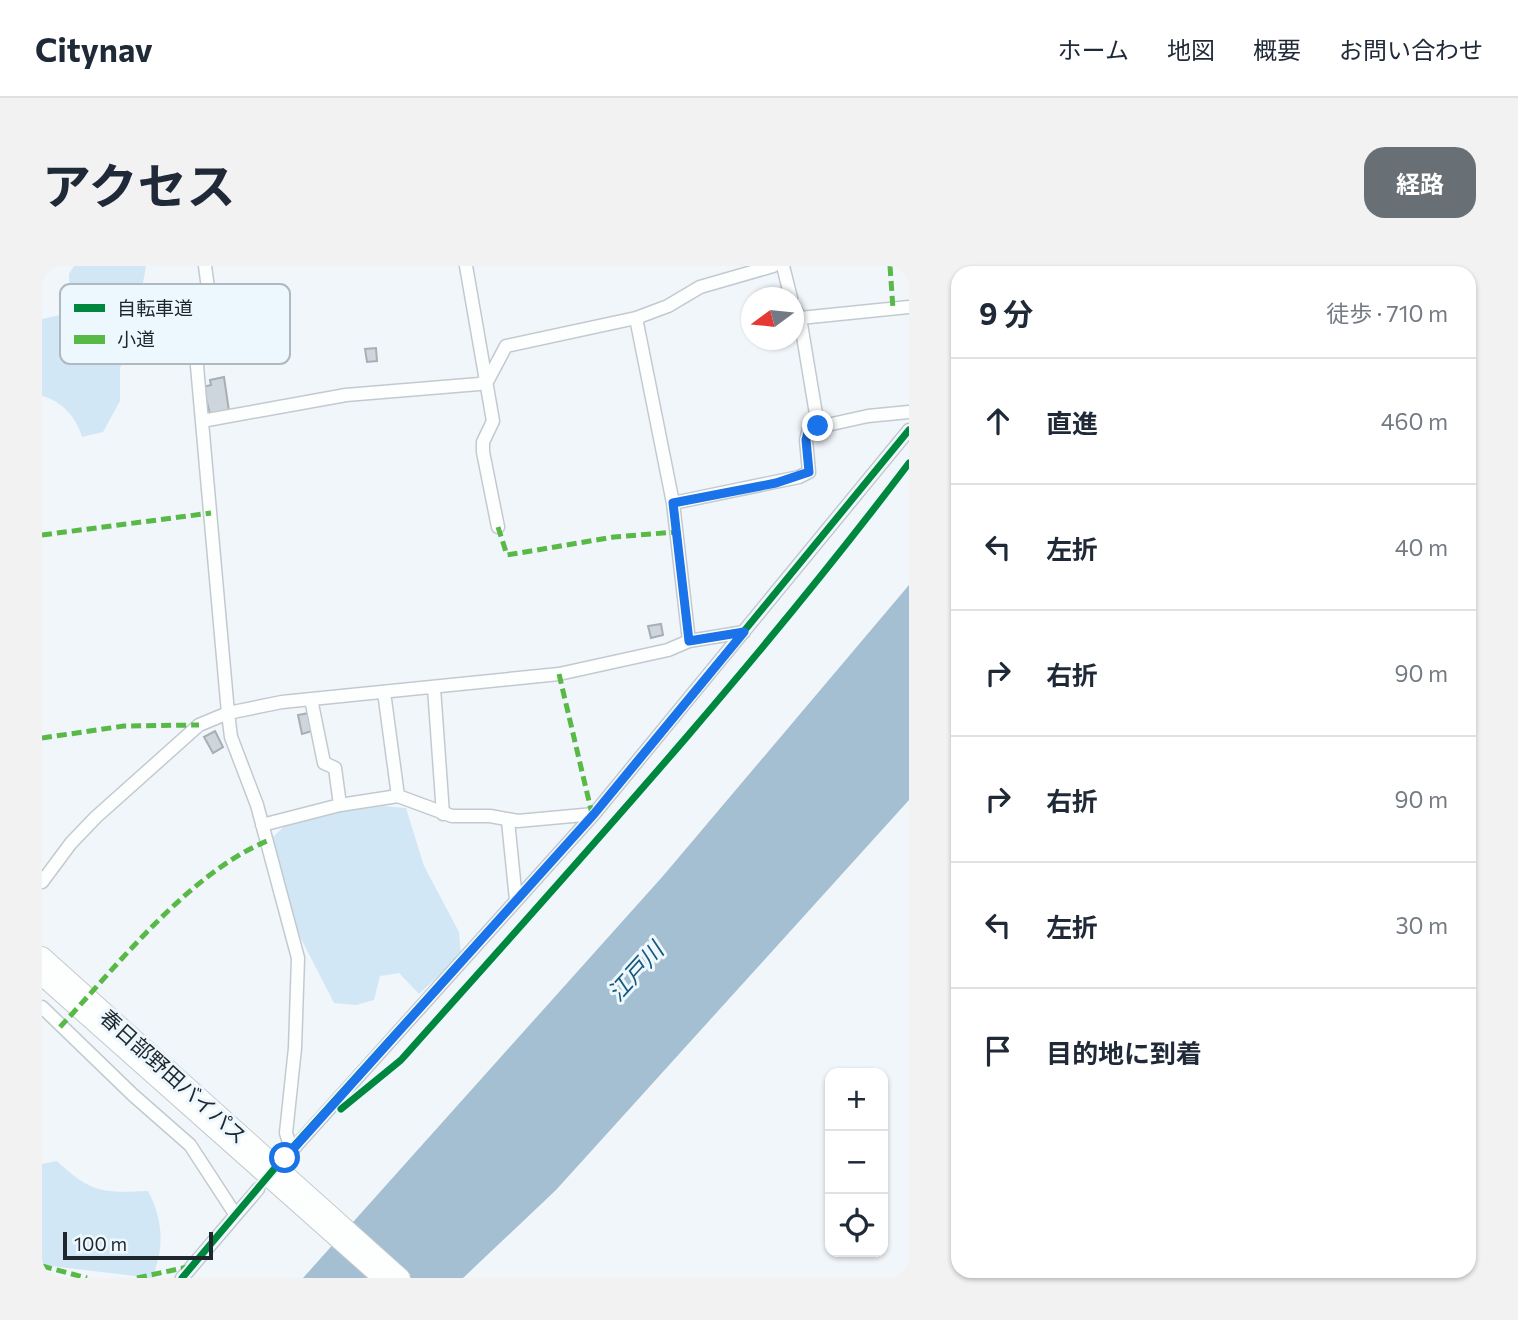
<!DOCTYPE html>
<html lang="ja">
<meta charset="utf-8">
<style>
body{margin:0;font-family:Commissioner,"Noto Sans JP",sans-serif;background:#f2f2f3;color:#1f2937}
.controls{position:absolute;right:21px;bottom:21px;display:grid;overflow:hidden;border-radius:14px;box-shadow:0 2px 5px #0004}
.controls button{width:63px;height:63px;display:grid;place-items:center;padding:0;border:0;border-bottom:2px solid #e0e1e3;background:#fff;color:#1f2937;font:35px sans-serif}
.compass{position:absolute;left:699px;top:21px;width:63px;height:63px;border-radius:50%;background:#fff;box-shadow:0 2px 5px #0004;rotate:255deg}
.scale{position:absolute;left:21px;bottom:18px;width:150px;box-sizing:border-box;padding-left:7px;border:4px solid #1e272d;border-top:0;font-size:19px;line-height:24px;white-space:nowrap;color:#1e272d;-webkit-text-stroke:5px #edf7fe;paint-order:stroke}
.stop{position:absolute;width:21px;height:21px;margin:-16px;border:5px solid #1a73e8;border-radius:50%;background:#fff}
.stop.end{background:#1a73e8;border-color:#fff;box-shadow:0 2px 7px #0008}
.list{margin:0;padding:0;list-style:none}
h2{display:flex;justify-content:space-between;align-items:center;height:91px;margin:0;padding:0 28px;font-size:30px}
h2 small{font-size:23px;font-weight:400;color:#747a83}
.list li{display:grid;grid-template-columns:46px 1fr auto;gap:21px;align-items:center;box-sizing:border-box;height:126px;padding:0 28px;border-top:2px solid #e0e1e3}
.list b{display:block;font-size:26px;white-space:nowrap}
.list em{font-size:23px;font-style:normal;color:#747a83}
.icon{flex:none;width:38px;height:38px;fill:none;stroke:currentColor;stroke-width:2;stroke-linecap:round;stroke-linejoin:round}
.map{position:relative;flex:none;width:867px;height:1012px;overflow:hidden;border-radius:21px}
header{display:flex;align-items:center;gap:42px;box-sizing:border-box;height:98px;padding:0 35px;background:#fff;border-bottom:2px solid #e0e1e3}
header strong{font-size:33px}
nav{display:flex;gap:38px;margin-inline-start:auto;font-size:24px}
.intro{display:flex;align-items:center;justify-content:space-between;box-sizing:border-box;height:168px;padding:0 42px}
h1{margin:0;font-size:49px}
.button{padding:18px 32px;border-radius:21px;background:#686f75;color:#fff;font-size:24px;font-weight:700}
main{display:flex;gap:42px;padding:0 42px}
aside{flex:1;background:#fff;border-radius:21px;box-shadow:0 2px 5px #0004}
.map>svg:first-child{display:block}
.green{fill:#d1e7f5}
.water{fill:#a3bfd1}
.building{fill:#cdd6dd;stroke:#a8aeb3;stroke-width:2}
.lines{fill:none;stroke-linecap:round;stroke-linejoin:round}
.minor-casing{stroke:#c3cacf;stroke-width:15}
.highway-casing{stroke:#c3cacf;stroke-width:20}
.minor{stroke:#fdfefe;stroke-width:12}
.highway{stroke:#fdfefe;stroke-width:18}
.quiet{stroke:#58b947;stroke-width:5;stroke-dasharray:10 5;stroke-linecap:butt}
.cycleway-casing{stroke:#edf7fe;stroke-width:11}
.cycleway{stroke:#00873e;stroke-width:7}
.route{stroke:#1a73e8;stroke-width:9}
.labels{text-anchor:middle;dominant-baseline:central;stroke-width:6;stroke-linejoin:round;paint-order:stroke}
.street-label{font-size:21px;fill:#1e272d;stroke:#edf7fe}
.water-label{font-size:23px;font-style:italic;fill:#17577a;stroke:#edf7fe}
.key{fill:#edf7fe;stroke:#afb9bf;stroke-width:2}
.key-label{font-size:19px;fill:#1e272d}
</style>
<header>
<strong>Citynav</strong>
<nav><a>ホーム</a><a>地図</a><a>概要</a><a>お問い合わせ</a></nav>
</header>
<div class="intro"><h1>アクセス</h1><a class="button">経路</a></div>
<main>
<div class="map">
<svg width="867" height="1012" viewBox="0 0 867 1012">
<rect width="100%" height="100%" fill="#f1f6fa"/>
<!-- green -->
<path class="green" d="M32 0H104L99 28 87 46 94 65 78 102V135L61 166 40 171C35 152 19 134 0 130V53L28 47 27 8Z
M342 540 364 542 382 600 417 666 419 689 377 728 357 707 338 710 332 734 314 739 292 737 251 657 230 572 252 551Z
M15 895C49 927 60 927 106 925 121 953 123 982 110 1012L0 999V898Z"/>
<!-- water -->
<path class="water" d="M867 319V534L514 924 421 1012H261L621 610Z"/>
<!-- building -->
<path class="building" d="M334 82 335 95 325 96 323 83Z
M182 111 187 145 169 152 161 121 169 119 168 114Z
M619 358 621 369 609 372 606 360Z
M267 447 270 465 260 468 256 449Z
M173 465 181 481 171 487 162 471Z"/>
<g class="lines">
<!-- minor casing -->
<g class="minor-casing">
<path id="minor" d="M163 0 168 37 155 100 186 447 189 471 215 539 256 692 253 782 244 867 249 883
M424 0 451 155 441 176V186L456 261
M741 0 749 32
M752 41 758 52 776 160
M594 52 631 237 647 375
M758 52 867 41
M160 155 304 129 437 118 446 114 464 80 594 52 626 40 658 21 731 0
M631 237 757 211 767 206 764 174 767 163 826 150 867 146
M392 422 401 548
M342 426 356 530
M269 433 282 497 293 502 298 539
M466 555 474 634
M220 559 298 539 356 530 410 550H448L476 555 552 548
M0 616 29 577 54 551 157 459 186 447 240 436 517 408 626 384 647 375 702 366
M0 741 91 829 148 879 193 948
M243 892 552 548 867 164
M140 1012 216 923"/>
</g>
<!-- highway casing -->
<g class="highway-casing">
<path id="highway" d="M0 690 359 1012
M0 710 340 1012"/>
</g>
<!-- minor -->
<use href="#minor" class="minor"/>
<!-- highway -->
<use href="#highway" class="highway"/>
<!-- quiet -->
<path class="quiet" d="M848 0 851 43
M456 261 465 289 572 271 634 266
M0 269 169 247
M517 408 550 548
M0 472 82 460 157 459
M18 761C76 699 146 608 225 575
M0 1000 45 1012
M95 1012 150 1000"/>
<!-- cycleway casing -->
<g class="cycleway-casing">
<path id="cycleway" d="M299 843 359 794C533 599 709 406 867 197
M140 1012 249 883 552 548 867 164"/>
</g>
<!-- cycleway -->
<use href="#cycleway" class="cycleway"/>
</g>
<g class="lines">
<!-- route -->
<path class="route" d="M243 892 552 548 702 366 647 375 631 237 734 217 767 206 764 174 767 163 776 160"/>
</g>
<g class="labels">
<!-- street labels -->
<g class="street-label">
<text transform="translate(132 810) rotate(42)">春日部野田バイパス</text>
</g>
<!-- water labels -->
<g class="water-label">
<text transform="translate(593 705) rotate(-48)">江戸川</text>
</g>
</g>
<!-- legend -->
<rect x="18" y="18" width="230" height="80" rx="10" class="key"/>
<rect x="32" y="38" width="31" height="8" fill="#00873e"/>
<rect x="32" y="69" width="31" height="9" fill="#58b947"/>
<g class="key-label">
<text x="75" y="49">自転車道</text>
<text x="75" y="80">小道</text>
</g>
</svg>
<div class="controls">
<button>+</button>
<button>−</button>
<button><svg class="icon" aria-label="locate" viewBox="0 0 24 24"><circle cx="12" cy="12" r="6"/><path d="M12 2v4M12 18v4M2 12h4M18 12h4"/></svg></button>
</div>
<svg class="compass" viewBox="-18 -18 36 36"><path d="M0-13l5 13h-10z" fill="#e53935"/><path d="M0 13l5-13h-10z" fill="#747a83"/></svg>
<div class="scale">100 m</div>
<div class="stop" style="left:243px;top:892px"></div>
<div class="stop end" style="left:776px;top:160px"></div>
</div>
<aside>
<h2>9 分<small>徒歩 · 710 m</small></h2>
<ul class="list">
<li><svg class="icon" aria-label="ahead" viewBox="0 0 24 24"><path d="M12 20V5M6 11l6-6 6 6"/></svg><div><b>直進</b></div><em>460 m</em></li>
<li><svg class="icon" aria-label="left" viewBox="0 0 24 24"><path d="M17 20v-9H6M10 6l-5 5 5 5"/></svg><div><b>左折</b></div><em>40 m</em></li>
<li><svg class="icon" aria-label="right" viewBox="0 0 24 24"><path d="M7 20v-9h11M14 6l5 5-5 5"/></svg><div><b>右折</b></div><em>90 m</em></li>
<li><svg class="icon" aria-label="right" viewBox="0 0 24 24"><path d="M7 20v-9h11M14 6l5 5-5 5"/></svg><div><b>右折</b></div><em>90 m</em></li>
<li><svg class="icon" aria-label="left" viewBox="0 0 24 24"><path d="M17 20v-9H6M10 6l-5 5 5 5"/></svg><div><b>左折</b></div><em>30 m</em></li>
<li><svg class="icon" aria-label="arrive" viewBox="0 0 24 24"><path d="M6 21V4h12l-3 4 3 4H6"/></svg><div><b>目的地に到着</b></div></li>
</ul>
</aside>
</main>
